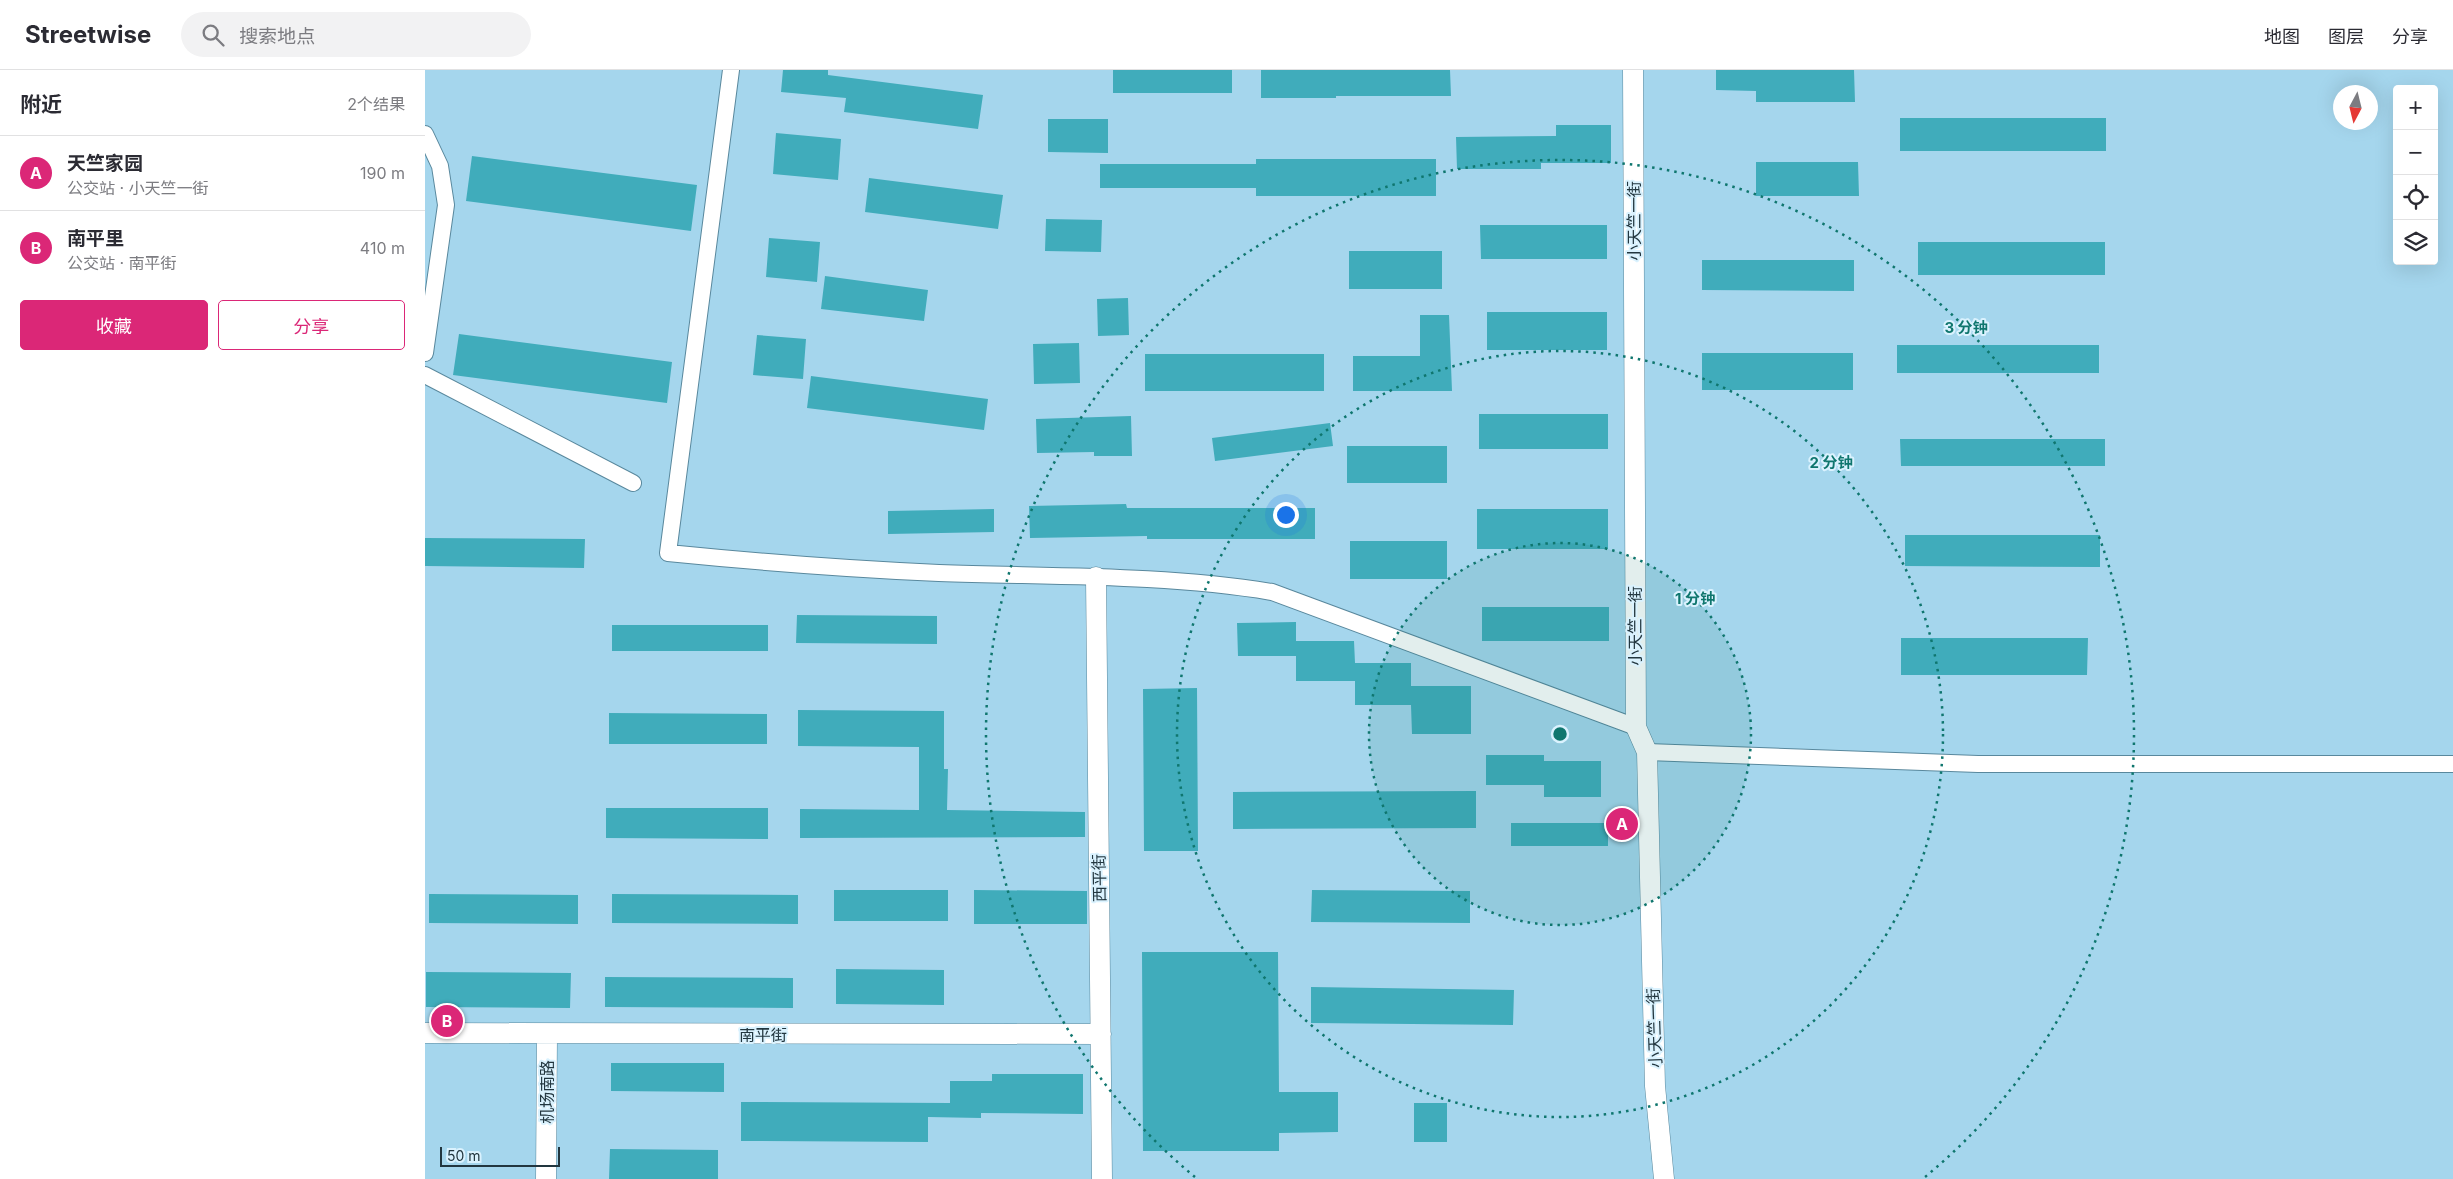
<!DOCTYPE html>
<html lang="zh">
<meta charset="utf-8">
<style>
body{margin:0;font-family:Inter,"Noto Sans SC",sans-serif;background:#f2f2f3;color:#2b2b33}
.controls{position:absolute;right:15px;top:15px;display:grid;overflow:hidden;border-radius:5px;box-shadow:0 5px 20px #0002}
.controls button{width:45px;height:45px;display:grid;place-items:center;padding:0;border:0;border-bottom:1px solid #e1e1e2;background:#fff;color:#2b2b33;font:25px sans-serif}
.compass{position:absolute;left:1908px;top:15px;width:45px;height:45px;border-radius:50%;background:#fff;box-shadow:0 5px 20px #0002;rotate:187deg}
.scale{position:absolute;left:15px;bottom:12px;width:120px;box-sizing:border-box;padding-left:5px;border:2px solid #22363f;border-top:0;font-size:14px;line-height:18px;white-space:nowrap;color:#22363f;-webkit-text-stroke:4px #daf2fe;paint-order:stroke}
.you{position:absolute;left:860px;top:444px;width:18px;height:18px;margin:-12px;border:4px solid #fff;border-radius:50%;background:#1a73e8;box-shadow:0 0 0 8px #1a73e833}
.badge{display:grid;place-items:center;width:32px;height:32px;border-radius:50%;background:#db2777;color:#fff;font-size:16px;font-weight:700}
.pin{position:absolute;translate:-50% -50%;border:2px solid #fff;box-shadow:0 1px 5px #0006}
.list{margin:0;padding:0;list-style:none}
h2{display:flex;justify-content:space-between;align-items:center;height:65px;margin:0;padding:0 20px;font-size:21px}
h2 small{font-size:16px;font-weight:400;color:#7c7c81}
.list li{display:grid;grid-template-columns:32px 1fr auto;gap:15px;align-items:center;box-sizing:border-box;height:75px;padding:0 20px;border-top:1px solid #e1e1e2}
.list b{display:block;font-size:19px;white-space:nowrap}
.list p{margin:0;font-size:16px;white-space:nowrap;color:#7c7c81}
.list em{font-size:16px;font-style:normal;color:#7c7c81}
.actions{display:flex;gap:10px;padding:15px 20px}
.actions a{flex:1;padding:11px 0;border:1px solid #db2777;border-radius:5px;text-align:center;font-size:18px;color:#db2777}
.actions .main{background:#db2777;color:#fff}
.icon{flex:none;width:28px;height:28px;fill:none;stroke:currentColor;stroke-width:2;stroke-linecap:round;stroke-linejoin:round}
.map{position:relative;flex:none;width:2028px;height:1109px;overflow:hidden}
header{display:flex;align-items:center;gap:30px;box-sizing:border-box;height:70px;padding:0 25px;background:#fff;border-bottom:1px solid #e1e1e2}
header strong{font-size:24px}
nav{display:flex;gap:28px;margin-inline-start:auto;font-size:18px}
.search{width:350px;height:45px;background:#f2f2f3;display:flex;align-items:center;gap:12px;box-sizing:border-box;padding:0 18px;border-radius:28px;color:#7c7c81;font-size:19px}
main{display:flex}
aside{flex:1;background:#fff}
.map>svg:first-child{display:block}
.building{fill:#40acbb}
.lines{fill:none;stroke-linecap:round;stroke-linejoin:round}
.minor-casing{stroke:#59889d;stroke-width:18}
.tertiary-casing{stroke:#59889d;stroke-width:21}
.minor{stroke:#fff;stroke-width:16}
.tertiary{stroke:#fff;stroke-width:20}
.ring{fill:none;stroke:#0f766e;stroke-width:2.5;stroke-dasharray:2.5 5}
.labels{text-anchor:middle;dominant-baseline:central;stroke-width:4;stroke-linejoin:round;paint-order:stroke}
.street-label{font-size:16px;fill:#22363f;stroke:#daf2fe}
.centre{fill:#0f766e;stroke:#daf2fe;stroke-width:2.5}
.ring-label{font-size:15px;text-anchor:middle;font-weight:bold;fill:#0f766e;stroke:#daf2fe;stroke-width:4;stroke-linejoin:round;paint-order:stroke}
</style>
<header>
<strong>Streetwise</strong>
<div class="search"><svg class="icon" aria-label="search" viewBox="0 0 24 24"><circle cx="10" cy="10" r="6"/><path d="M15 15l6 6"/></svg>搜索地点</div>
<nav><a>地图</a><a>图层</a><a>分享</a></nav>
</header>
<main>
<aside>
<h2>附近<small>2个结果</small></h2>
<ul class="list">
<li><span class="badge">A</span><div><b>天竺家园</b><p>公交站 · 小天竺一街</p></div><em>190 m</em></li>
<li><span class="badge">B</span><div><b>南平里</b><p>公交站 · 南平街</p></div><em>410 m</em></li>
</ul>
<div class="actions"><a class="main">收藏</a><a>分享</a></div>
</aside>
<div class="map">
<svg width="2028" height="1109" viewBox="0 0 2028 1109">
<rect width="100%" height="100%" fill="#a5d6ed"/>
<!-- building -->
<path class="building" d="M358 0H403V5L558 25 553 59 419 42 421 28 356 22Z
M688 0H807V23H688Z
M836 0H1025L1026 26H911V28H836Z
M1291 0H1429L1430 32H1331V21L1291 20Z
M1475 48H1681V81H1475Z
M623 49H683V83L623 82Z
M1131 55H1186V93H1116V99H1032L1031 67 1131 66Z
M351 63 416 69 413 110 348 104Z
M47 86 272 115 266 161 41 131Z
M831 89H1011V126H831V118H675V94H831Z
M1331 92H1433L1434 126H1331Z
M444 108 578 125 573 159 440 142Z
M621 149 677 150 676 182 620 181Z
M1055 155H1182V189H1056Z
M344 168 395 172 392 212 341 207Z
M1493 172H1680V205H1493Z
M924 181H1017V219H924Z
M1277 190H1429V221L1277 220Z
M400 206 503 220 499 251 396 239Z
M703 228 704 265 673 266 672 229Z
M1062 242H1182V280H1062Z
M995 245H1024L1027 321H928V286H995Z
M34 264 247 292 242 333 28 305Z
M332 265 381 269 378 309 328 305Z
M654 273 655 313 609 314 608 274Z
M1472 275H1674V303H1472Z
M1277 283H1428V320H1277Z
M720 284H899V321H720Z
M386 306 563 329 559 360 382 338Z
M1054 344H1183V379H1054Z
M706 346 707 386H669V382L612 383 611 349Z
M905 353 908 376 790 391 787 368Z
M1475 369H1680V396H1476Z
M922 376H1022V413H922Z
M701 434 702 438H890V469H722V466L605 468 604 436Z
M569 439V462L463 464V441Z
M1052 439H1183V479H1052Z
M1480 465H1675V497L1480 496Z
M0 468 160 469 159 498 0 496Z
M925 471H1022V509H925Z
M1057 537H1184V571H1057Z
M372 545 512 546V574L371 573Z
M871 552V571H929L930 593H986V616H1046V664H987L986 635H930V611H871V586H813L812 553Z
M187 555H343V581H187Z
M1476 568H1663L1662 605H1476Z
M772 618 773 781H719L718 619Z
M373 640 519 641V699H523L522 740 660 742V767L375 768V739L494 740V677L373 676Z
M184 643 342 644V674H184Z
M1061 685H1119V691H1176V727H1119V715H1061Z
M1051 721V758L808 759V722Z
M181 738H343V769L181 768Z
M1086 753H1183V776H1086Z
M409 820H523V851H409Z
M549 820 662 821V854H549Z
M887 820 1045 821V853L886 852Z
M4 824 153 825V854L4 853Z
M187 824 373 825V854L187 853Z
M717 882H853L854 1022H913V1062L854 1063V1081H718Z
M411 899 519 900V935L411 934Z
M1 902 146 903 145 938 1 937Z
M180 907 368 908V938L180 937Z
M886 917 1089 920 1088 955 886 953Z
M186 993H299V1022L186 1021Z
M567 1004H658V1044L556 1043V1048L503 1047V1072L316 1071V1032L525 1033V1011H567Z
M989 1033H1022V1072H989Z
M185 1079 293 1080V1109H184Z"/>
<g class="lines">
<!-- minor casing -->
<g class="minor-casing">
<path id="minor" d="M306 0 243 483C333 492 424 499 514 503 625 507 737 504 847 522L1211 657
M0 64 15 96 21 135 0 283
M0 305 208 413
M1222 682 1553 694H2028"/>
</g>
<!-- tertiary casing -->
<g class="tertiary-casing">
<path id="tertiary" d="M1208 0 1211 657 1222 682 1230 1016 1239 1109
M671 507 677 1109
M0 963 676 964
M121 1109 122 965"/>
</g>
<!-- minor -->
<use href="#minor" class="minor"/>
<!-- tertiary -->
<use href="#tertiary" class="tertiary"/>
</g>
<!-- distance rings -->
<circle cx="1135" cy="664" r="191" fill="#0f766e" fill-opacity=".12"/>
<g class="ring">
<circle cx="1135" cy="664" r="191"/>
<circle cx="1135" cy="664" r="383"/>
<path d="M770 1107A574 574 0 1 1 1500 1107"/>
</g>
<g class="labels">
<!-- street labels -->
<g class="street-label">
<text transform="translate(1209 151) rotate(-90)">小天竺一街</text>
<text transform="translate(1210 556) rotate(-90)">小天竺一街</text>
<text transform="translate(674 808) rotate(-91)">西平街</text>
<text transform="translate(1229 958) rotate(-92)">小天竺一街</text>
<text x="338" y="965">南平街</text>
<text transform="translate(122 1022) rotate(-90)">机场南路</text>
</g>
</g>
<circle cx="1135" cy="664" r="8" class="centre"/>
<g class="ring-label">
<text x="1541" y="263">3 分钟</text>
<text x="1406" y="398">2 分钟</text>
<text x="1270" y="534">1 分钟</text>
</g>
</svg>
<div class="controls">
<button>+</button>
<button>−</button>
<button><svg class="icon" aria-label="locate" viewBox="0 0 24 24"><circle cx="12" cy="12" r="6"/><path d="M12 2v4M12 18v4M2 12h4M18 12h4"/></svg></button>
<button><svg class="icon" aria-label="layers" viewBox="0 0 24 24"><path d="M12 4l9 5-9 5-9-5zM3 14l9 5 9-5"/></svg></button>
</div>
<svg class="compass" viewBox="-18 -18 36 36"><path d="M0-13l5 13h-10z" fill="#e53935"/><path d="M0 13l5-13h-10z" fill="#7c7c81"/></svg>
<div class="scale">50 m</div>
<div class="you"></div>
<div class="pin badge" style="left:1197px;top:754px">A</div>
<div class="pin badge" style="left:22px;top:951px">B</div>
</div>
</main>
